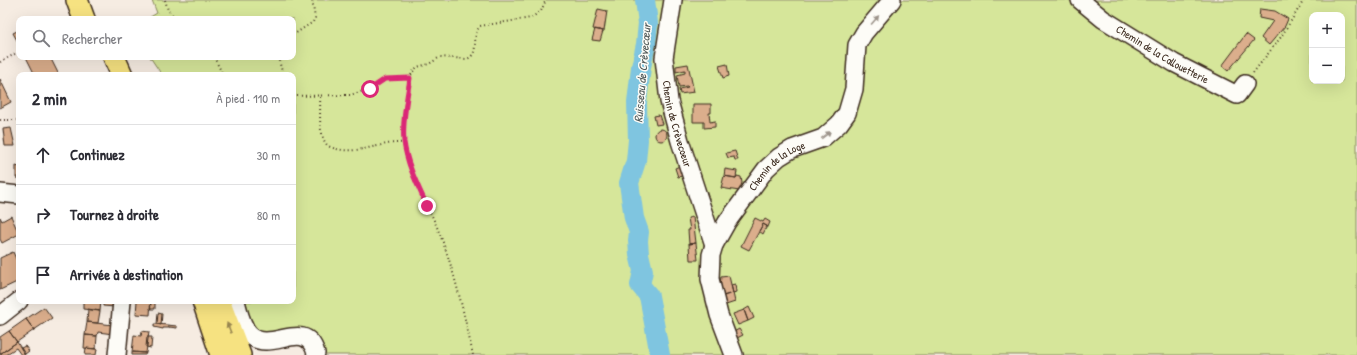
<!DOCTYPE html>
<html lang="fr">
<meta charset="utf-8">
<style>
body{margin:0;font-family:"Patrick Hand",sans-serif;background:#f2f2f3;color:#2b2b33}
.controls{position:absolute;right:12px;top:12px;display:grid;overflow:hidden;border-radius:8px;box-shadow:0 4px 16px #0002}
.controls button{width:36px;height:36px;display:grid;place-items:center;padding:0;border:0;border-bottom:1px solid #e1e1e2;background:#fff;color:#2b2b33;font:20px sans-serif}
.stop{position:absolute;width:12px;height:12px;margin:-9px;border:3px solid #db2777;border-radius:50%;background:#fff}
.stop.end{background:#db2777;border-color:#fff;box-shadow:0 1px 4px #0008}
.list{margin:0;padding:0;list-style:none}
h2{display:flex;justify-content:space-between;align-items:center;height:52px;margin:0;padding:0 16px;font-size:17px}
h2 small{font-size:13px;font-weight:400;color:#7c7c81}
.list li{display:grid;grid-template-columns:26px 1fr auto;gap:12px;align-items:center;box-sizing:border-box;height:60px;padding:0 16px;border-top:1px solid #e1e1e2}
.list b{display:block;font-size:15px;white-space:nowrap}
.list em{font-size:13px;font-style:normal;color:#7c7c81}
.icon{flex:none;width:22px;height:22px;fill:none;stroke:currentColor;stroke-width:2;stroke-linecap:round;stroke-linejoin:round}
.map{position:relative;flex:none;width:1357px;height:355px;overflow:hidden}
.search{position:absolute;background:#fff;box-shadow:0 4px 16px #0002;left:16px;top:16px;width:280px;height:44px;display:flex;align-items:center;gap:10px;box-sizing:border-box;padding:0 14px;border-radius:8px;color:#7c7c81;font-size:15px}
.panel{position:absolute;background:#fff;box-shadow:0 4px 16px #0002;left:16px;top:72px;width:280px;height:232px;border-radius:8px}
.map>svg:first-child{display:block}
.green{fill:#d6e69a;stroke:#88885c;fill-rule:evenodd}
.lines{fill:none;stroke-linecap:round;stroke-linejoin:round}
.river{stroke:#7fc5e0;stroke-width:20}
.building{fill:#dbae8c;stroke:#3b2a1e}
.minor-casing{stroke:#3b2a1e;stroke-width:20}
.major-casing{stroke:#3b2a1e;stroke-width:24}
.path{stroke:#3b2a1e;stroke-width:2;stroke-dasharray:1 3;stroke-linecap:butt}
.minor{stroke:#fdfcf7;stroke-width:17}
.major{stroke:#f6e281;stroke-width:21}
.oneway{fill:#9c938a}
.oneway2{fill:#988650}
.route{stroke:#db2777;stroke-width:5}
.labels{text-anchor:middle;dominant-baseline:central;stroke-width:3;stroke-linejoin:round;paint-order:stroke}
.street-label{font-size:11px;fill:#3b2a1e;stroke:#fdfcf7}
.water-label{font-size:12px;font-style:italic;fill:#4f5858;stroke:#fdfcf7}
</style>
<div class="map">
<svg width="1357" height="355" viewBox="0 0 1357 355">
<rect width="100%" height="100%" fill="#f6ece2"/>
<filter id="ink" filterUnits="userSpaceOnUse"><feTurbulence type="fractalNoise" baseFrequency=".025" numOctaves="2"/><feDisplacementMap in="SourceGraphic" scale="8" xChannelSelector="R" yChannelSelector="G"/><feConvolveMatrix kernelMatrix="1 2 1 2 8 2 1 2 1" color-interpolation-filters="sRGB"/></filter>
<g filter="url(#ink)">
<!-- green -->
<path class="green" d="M152 0H1357V355H322L318 341 261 334 252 328 242 301H293V75H162L150 57H293V19H147L157 13ZM1312 15H1342V81H1312Z"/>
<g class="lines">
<!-- river -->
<path class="river" d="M645 0 648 23 646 44 641 67 637 103 638 140 636 161 629 183 634 218 639 232 638 241 639 254 643 271 640 285 649 296 660 355"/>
</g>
<!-- building -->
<path class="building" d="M598 9 607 11 604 31 593 29Z
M1260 9 1275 11 1288 19 1285 26 1269 45 1261 38 1273 21 1259 18Z
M595 29 603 31 600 41 592 40Z
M19 30V44L13 33Z
M1246 34 1254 40 1228 71 1222 66Z
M26 57H50L59 75H35Z
M688 64 694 92 680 94 679 89 688 87 687 86 679 87 677 75 685 73V70L676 72V66Z
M727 64 729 76 723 78 719 66Z
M0 79 11 102 0 108Z
M693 104H711V113H709L710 122 715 121V127L704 128V122H693Z
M659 115 662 124 656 125 654 116Z
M11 128 15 146H5L3 129Z
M655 135a6 6 0 1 1 12 0a6 6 0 1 1-12 0Z
M735 151 738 160H735L734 157 728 158 726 153Z
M682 165 686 175 678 177 675 168Z
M16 166 19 167V179L16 178Z
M725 169 737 171 736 178 724 176Z
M724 176 736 178 737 176 741 177 742 183 739 191 721 188Z
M11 216 19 234 2 243 0 239V217L2 221Z
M693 217 696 243 689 244 688 230H690L688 218Z
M755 218 763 222 765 219 770 222 768 227 763 224 749 250 741 246Z
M763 224 767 226 763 234 759 231Z
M696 243 698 260H690L689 244Z
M13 252 17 261 19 260V281L0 290V258Z
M729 276 733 293 723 296 720 285 721 277Z
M735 284 736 292 733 293 731 285Z
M733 293 735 302 726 305 723 296Z
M83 301H101L100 311 83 309Z
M103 301H116L115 307 103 306Z
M137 301H151L150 315 136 314Z
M151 301H155V309H150Z
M44 307 52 318 34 330 26 319Z
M749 307 754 318 748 321 744 310Z
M88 309 100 311 98 323 87 322Z
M744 310 748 321 738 325 733 314Z
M158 313 162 314 161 325 157 324Z
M26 319 34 330 17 342 9 331Z
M87 322 113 325V334L98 332 97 336 85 335Z
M154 324H157L177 326V328L169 327V328H163V329L154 327Z
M739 329 743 335 735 339 732 333Z
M9 331 17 342 0 354V337Z
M142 331 149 332 146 353 132 352 134 335 141 336Z
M85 335 97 336 96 349 84 348Z
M147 337H152L151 348 146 347Z
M17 342 25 355H21L16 348 5 355H0V354Z
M25 346 29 351 25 354 21 348Z
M86 348 97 349 96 355H85Z
M132 352 146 353 145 355H132Z"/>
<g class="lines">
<!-- minor casing -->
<g class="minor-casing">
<g id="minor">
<path id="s1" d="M673 0 664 58 669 101 680 141 714 245"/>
<path id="s2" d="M1080 0 1103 19 1174 63 1237 95 1245 84"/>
<path d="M0 193 19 195"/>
<path d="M236 301C239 312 241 326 250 335 271 355 305 316 316 353"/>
<path d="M0 316 19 301"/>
<path d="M117 355 122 301"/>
<path id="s3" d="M734 355 719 315 710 279 711 255 714 245 727 222 766 169 779 157 792 149 823 138 839 124 847 113 854 89 857 45 864 33 892 0"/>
</g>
</g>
<!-- major casing -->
<g class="major-casing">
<path id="major" d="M77 0 84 19
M114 57 122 75
M203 301 221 355
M219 301 240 355"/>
</g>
<!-- path -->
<path class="path" d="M165 0 168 10 176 19
M293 35 313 22 315 18 312 0
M214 57 223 75
M278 57 283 75
M0 62 15 54
M1253 73 1281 37 1304 0
M410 78C407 99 402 121 404 142 407 172 428 204 439 232 455 272 464 314 473 355
M293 96 350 95 370 89 385 79 410 78 412 73 417 67 429 64 440 57 467 59C481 53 470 38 480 26L531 18 541 11 546 0
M320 97C321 111 317 135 328 146 355 158 379 141 404 143
M0 120H19"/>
<!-- minor -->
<use href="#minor" class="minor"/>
<!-- major -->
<use href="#major" class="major"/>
</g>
<!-- one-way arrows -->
<defs><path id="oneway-solid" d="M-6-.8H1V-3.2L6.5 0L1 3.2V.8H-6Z"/></defs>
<g class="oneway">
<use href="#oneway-solid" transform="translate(875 20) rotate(-49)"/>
<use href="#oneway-solid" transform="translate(826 135) rotate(-37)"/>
</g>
<use class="oneway2" href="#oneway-solid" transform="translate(229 328) rotate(-112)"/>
</g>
<g class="lines" filter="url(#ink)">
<!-- route -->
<path class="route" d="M370 89 385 79 410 78C407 99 402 121 404 142 407 165 418 186 427 206"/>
</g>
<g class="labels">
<!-- street labels -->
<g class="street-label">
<text stroke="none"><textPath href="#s2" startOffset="99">Chemin de la Callouetterie</textPath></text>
<text stroke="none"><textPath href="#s1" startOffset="126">Chemin de Crèvecoeur</textPath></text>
<text stroke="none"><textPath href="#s3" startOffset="217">Chemin de la Loge</textPath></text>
</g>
<!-- water labels -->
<g class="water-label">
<text transform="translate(642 73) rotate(-85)">Ruisseau de Crèvecœur</text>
</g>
</g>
</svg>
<div class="controls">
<button>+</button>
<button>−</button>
</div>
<div class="stop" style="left:370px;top:89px"></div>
<div class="stop end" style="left:427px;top:206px"></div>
<div class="search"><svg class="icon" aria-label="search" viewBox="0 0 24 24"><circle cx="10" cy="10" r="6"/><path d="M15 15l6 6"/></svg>Rechercher</div>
<section class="panel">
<h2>2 min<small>À pied · 110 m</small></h2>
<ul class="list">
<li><svg class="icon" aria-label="ahead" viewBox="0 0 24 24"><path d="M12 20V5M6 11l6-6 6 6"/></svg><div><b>Continuez</b></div><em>30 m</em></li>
<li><svg class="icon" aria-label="right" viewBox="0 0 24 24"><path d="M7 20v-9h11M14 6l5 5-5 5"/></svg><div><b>Tournez à droite</b></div><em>80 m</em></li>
<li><svg class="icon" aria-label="arrive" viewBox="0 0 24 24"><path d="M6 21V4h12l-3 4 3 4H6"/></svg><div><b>Arrivée à destination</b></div></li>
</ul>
</section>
</div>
